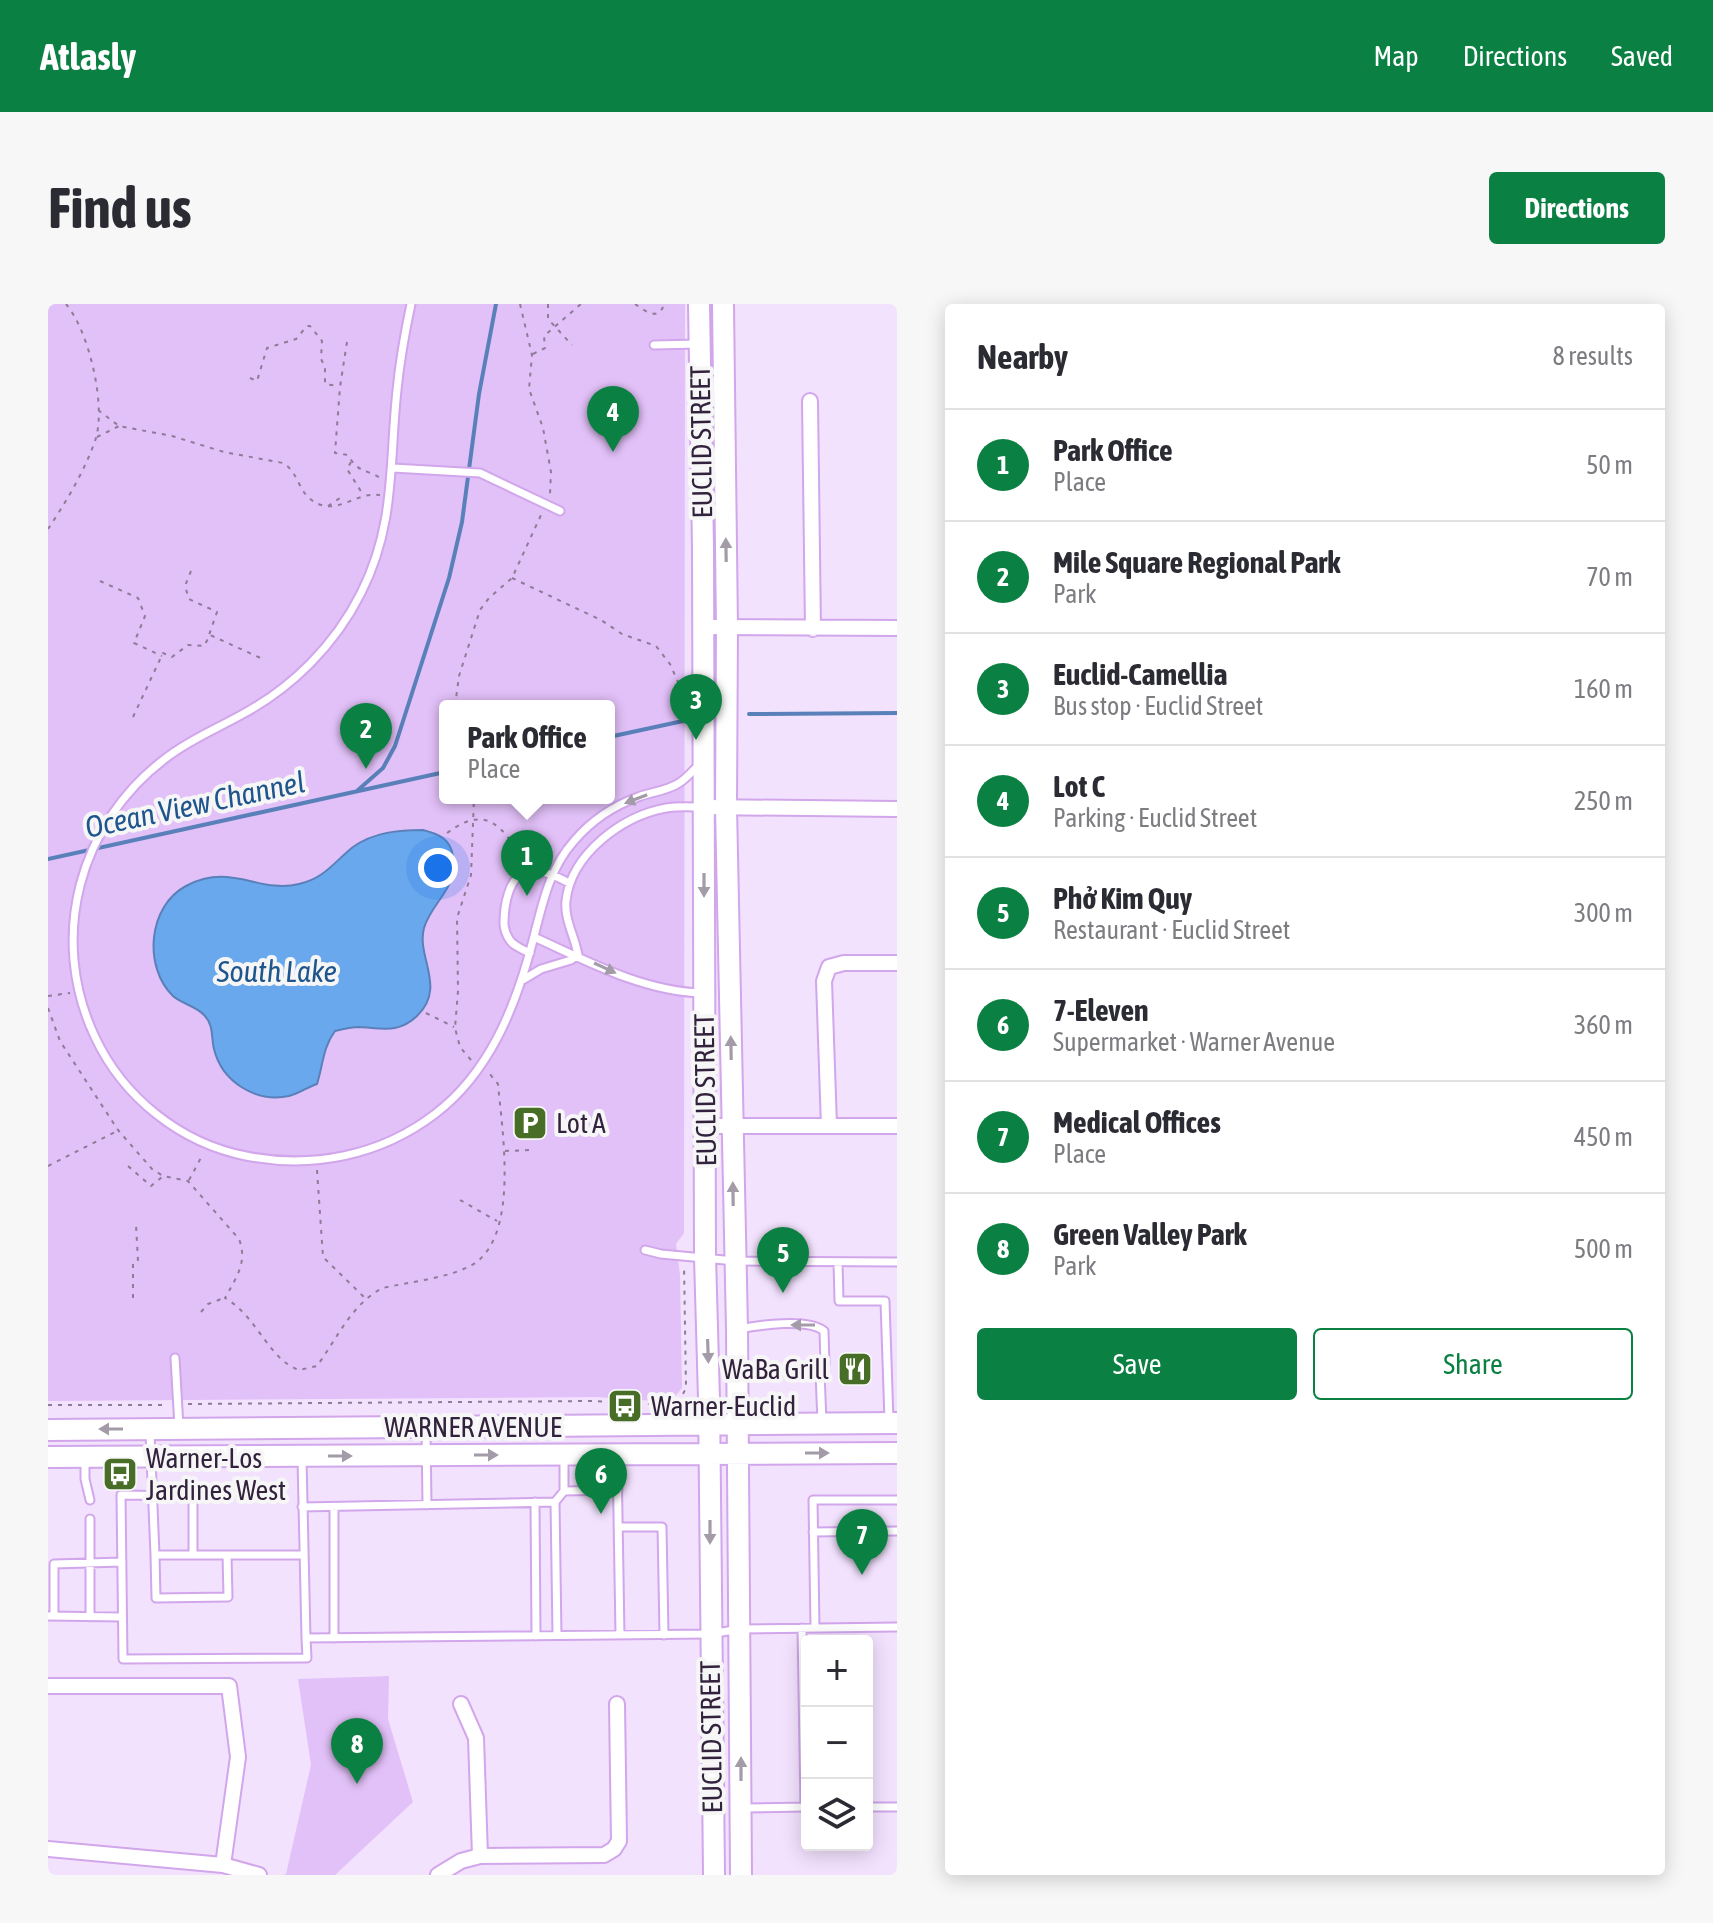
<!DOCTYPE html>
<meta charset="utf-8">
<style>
body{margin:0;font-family:"Asap Condensed",sans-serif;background:#f7f7f7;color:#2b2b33}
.controls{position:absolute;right:24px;bottom:24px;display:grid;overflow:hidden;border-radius:8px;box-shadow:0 4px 20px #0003}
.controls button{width:72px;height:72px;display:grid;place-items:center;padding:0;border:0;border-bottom:2px solid #e1e1e2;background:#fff;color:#2b2b33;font:40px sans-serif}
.you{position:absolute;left:390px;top:564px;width:28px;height:28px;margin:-20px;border:6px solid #fff;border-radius:50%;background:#1a73e8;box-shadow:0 0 0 12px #1a73e833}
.badge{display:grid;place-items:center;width:52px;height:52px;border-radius:50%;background:#0b8043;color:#fff;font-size:26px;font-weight:700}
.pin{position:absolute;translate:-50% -66px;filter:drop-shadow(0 2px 4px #0008)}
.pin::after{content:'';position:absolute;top:42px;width:28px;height:24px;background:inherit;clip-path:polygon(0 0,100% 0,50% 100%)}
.popup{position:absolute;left:391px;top:396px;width:176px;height:104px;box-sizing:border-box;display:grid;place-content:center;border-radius:8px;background:#fff;filter:drop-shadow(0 2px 6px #0005);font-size:26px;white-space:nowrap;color:#7c7c81}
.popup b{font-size:30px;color:#2b2b33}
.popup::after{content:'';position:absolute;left:50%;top:100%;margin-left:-16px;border:16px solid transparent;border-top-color:#fff}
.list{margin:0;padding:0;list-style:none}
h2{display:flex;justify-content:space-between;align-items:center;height:104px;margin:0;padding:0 32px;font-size:34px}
h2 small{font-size:26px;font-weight:400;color:#7c7c81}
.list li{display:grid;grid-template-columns:52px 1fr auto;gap:24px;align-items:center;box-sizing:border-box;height:112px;padding:0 32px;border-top:2px solid #e1e1e2}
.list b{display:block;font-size:30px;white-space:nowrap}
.list p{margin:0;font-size:26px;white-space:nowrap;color:#7c7c81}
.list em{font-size:26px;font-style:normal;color:#7c7c81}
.actions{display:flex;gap:16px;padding:24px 32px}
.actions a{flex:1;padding:18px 0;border:2px solid #0b8043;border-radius:8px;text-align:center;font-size:28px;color:#0b8043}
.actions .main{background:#0b8043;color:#fff}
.icon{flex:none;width:44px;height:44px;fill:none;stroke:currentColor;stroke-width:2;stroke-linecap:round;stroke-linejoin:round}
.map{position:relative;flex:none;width:849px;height:1571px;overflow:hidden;border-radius:8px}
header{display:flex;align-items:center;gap:48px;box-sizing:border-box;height:112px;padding:0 40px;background:#0b8043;color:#fff}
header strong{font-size:38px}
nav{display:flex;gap:44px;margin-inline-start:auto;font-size:28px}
.intro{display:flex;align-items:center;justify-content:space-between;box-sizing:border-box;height:192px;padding:0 48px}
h1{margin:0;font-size:56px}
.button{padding:20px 36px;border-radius:8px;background:#0b8043;color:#fff;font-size:28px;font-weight:700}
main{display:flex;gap:48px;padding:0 48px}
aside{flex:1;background:#fff;border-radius:8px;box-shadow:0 4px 20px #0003}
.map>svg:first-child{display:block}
.green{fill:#e2c0f8;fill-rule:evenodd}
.water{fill:#6aa8ee;stroke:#5a80b9;stroke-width:2}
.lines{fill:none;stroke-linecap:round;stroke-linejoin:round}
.stream{stroke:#5a80b9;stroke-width:4}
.lane-casing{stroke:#d1a6eb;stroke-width:11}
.street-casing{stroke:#d1a6eb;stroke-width:18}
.primary-casing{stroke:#d1a6eb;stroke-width:24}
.path{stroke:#8d7c97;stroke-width:2;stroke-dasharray:4 6;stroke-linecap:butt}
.lane{stroke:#fff;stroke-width:7}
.street{stroke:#fff;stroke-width:14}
.primary{stroke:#fff;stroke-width:20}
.oneway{fill:#a39ca8}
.labels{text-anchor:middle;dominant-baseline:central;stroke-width:8;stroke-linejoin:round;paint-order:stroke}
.street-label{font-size:28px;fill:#33223d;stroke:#f6f6f6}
.poi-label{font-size:28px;fill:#33223d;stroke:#f6f6f6;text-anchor:start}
.water-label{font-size:30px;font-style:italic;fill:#1e558d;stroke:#f6f6f6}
</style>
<header>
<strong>Atlasly</strong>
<nav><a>Map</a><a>Directions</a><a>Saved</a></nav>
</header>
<div class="intro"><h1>Find us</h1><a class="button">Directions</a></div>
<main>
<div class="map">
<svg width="849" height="1571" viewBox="0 0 849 1571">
<rect width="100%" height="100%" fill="#f3e2fe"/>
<!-- green -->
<path class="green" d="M0 0H637L636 929 628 940 632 971 634 1084 622 1098 548 1093 0 1097ZM397 402H561V494H397Z
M341 1372 340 1415 365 1498 287 1571H234L238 1570 263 1461 250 1375Z"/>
<!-- water -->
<path class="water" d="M375 526C390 530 402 534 405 552 411 584 384 597 376 624 368 653 399 683 369 712 350 730 334 724 311 723 303 723 295 725 287 727 275 743 275 761 269 780 260 783 250 790 241 792 208 799 174 778 166 745 163 733 166 721 156 711 148 702 134 700 125 692 95 663 100 602 138 582 183 558 211 590 251 580 277 574 286 558 305 543 326 528 351 526 375 526Z"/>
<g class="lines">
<!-- stream -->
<path class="stream" d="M701 410 849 409
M561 433 635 417
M310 486 335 464 347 442 401 274 414 218 431 90 448 0
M0 555 397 468"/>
<!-- lane casing -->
<g class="lane-casing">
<path id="lane" d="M363 0C357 28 352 56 349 86 341 159 348 220 313 289 287 341 244 384 193 411 168 425 141 436 118 454 31 519 0 634 47 733 75 793 132 839 198 852 264 865 332 852 387 810 441 769 467 704 484 640 494 603 500 566 526 537 543 517 565 502 590 493 603 488 619 487 631 479 638 475 644 467 650 462
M606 41 651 40
M345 164 432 169 512 207
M486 633C539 657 594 687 653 689
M482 649C474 645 465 642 461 635 454 624 456 615 457 604 464 559 487 560 521 579
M473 677 493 665 523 656 530 651C527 633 516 615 518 597 523 550 574 512 618 504 630 502 643 503 655 503
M597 946 613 950 687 957 849 958
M790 958 791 997H837L841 1117
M691 1025C712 1021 760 1014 776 1027L777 1060 772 1068
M127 1054 131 1123
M692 1068H772L774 1119
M378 1127 379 1201
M102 1129 107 1251H255
M569 1153 572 1331
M37 1155V1175L42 1196
M254 1155 258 1334 662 1330 692 1325 849 1323
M516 1187 570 1186
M487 1198 488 1332
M254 1203 507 1198
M286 1203V1334
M42 1215V1313
M570 1223H614L616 1331
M765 1228 849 1227
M107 1251 108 1294 180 1293 179 1251
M145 1251V1192L73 1191 75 1355 259 1354 258 1334
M0 1312 74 1313
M6 1312V1260L74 1258
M754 1324 757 1503
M767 1324 765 1196H849
M509 1331 507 1198 516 1187V1153
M819 1503H849
M695 1504 759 1503"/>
</g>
<!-- street casing -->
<g class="street-casing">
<path id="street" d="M762 97 765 325
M655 323 849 324
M655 503 849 505
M658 822H849
M781 822 776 677 781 663 796 659H849
M0 1382H181L190 1453 175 1561
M413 1400 428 1434 432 1552
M0 1545 175 1561 211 1571
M390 1571 413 1557 432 1552 556 1551 566 1545 571 1537 569 1400"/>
</g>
<!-- primary casing -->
<g class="primary-casing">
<path id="primary" d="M651 0 655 244 657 953 661 1095 666 1571
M675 0 679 324 678 503 689 1025 693 1571
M0 1126 849 1119
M0 1153 849 1149"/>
</g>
<!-- path -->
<path class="path" d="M472 0 484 51 481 85 495 124 503 168 502 190
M500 0V15L524 41
M587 0C597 7 611 18 616 0
M299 38 292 83 287 149 300 151C311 170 317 164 332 174
M485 50 497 44 496 32 533 0
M202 74 209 77 219 44 248 35 259 22H262L274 37 273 55 277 63V80L290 82
M50 106 71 122 124 132 176 148 235 159C249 167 250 184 261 194 287 216 306 187 332 191
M49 133 71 122
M303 158 299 165 314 189
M280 202 292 194
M0 225C18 198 36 168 47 137 59 103 41 27 18 0
M143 267 137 282 141 295 169 308 161 331
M464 274 553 316 574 330 608 342 622 360 638 396
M52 277 90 294 97 312 86 339 114 352
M407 402 411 372 432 306 441 294 464 274 493 211
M85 413 115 349 124 353 140 341 156 342 162 331 217 356
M399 529C439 499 455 523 476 558
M0 692 22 689
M0 704 12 737 70 826 104 865 115 872 140 877 191 935C200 958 188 974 177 994 209 1012 220 1055 251 1066L269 1062C288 1036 305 998 335 984 361 978 401 974 424 961 472 933 454 826 450 780L441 769
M378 709 406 723
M423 756 412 743 407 724 410 687 409 614 423 571 426 494
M457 847 484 846
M0 862 69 827
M80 862 103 882 114 873
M269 866 275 953 317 994
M141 876 155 850
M412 896 449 917
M85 994V960L90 957 88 921
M153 1008 160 1000 176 994
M140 1100 546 1097 621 1101 632 1096 638 1084 636 961
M0 1101H118"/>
<!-- lane -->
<use href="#lane" class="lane"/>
<!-- street -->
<use href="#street" class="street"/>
<!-- primary -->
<use href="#primary" class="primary"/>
</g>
<!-- one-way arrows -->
<defs><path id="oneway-solid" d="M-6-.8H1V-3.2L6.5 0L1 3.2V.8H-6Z" transform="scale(2)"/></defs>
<g class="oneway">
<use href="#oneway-solid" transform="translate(678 246) rotate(-91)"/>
<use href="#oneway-solid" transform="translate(588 495) rotate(159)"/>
<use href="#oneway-solid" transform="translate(656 581) rotate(90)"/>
<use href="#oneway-solid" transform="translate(557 664) rotate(25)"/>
<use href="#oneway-solid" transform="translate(683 744) rotate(-91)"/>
<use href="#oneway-solid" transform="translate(685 890) rotate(-91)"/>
<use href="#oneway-solid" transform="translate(755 1021) rotate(180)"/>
<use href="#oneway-solid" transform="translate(660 1047) rotate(88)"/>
<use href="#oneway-solid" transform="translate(63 1125) rotate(180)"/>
<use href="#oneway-solid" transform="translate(769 1149)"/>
<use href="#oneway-solid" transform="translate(438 1151)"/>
<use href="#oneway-solid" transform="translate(292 1152)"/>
<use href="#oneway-solid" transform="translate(662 1228) rotate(90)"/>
<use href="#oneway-solid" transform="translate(693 1465) rotate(-90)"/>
</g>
<!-- icons -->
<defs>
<g id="parking-square" transform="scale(1.8)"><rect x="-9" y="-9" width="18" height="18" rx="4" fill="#486d26" stroke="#f6f6f6"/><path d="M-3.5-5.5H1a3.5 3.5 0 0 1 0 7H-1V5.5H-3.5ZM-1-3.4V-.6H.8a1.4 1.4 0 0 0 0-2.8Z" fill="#fff"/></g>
<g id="restaurant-square" transform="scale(1.8)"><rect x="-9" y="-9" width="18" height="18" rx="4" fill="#486d26" stroke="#f6f6f6"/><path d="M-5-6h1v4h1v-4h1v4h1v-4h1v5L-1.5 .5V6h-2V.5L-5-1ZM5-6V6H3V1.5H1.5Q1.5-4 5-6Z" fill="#fff"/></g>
<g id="bus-square" transform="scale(1.8)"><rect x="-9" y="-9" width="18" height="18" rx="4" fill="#486d26" stroke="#f6f6f6"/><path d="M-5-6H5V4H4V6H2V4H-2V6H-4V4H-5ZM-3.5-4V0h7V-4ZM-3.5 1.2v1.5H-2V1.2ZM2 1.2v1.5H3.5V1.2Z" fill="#fff"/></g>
</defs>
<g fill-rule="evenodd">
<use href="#parking-square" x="482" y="819"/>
<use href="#restaurant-square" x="807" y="1065"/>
<use href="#bus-square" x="577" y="1102"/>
<use href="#bus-square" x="72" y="1170"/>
</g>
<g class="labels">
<!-- street labels -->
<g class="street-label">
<text transform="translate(653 138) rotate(-91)">EUCLID STREET</text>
<text transform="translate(657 786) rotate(-91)">EUCLID STREET</text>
<text x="425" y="1123">WARNER AVENUE</text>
<text transform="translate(663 1433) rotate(-91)">EUCLID STREET</text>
</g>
<!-- poi labels -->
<g class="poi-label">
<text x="508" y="819">Lot A</text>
<text x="781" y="1065" text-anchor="end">WaBa Grill</text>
<text x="603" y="1102">Warner-Euclid</text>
<text x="98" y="1154">Warner-Los<tspan x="98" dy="32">Jardines West</tspan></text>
</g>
<!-- water labels -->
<g class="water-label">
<text transform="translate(147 500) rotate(-12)">Ocean View Channel</text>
<text x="229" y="667">South Lake</text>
</g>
</g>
</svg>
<div class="controls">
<button>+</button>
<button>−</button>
<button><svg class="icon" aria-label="layers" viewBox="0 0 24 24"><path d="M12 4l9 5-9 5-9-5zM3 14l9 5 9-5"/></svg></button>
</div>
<div class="you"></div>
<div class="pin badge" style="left:479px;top:592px">1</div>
<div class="popup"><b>Park Office</b>Place</div>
<div class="pin badge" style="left:318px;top:465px">2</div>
<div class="pin badge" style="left:648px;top:436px">3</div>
<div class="pin badge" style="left:565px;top:148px">4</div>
<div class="pin badge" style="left:735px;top:989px">5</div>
<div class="pin badge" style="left:553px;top:1210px">6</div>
<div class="pin badge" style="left:814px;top:1271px">7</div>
<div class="pin badge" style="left:309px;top:1480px">8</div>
</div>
<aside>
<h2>Nearby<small>8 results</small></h2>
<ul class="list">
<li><span class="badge">1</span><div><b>Park Office</b><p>Place</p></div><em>50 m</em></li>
<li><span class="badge">2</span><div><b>Mile Square Regional Park</b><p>Park</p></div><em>70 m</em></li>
<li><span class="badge">3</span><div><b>Euclid-Camellia</b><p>Bus stop · Euclid Street</p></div><em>160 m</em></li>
<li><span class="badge">4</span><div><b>Lot C</b><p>Parking · Euclid Street</p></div><em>250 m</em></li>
<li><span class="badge">5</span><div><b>Phở Kim Quy</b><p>Restaurant · Euclid Street</p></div><em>300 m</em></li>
<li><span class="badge">6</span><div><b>7-Eleven</b><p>Supermarket · Warner Avenue</p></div><em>360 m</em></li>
<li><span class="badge">7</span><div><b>Medical Offices</b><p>Place</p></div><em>450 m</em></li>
<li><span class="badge">8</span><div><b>Green Valley Park</b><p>Park</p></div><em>500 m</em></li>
</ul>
<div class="actions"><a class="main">Save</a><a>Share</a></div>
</aside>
</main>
